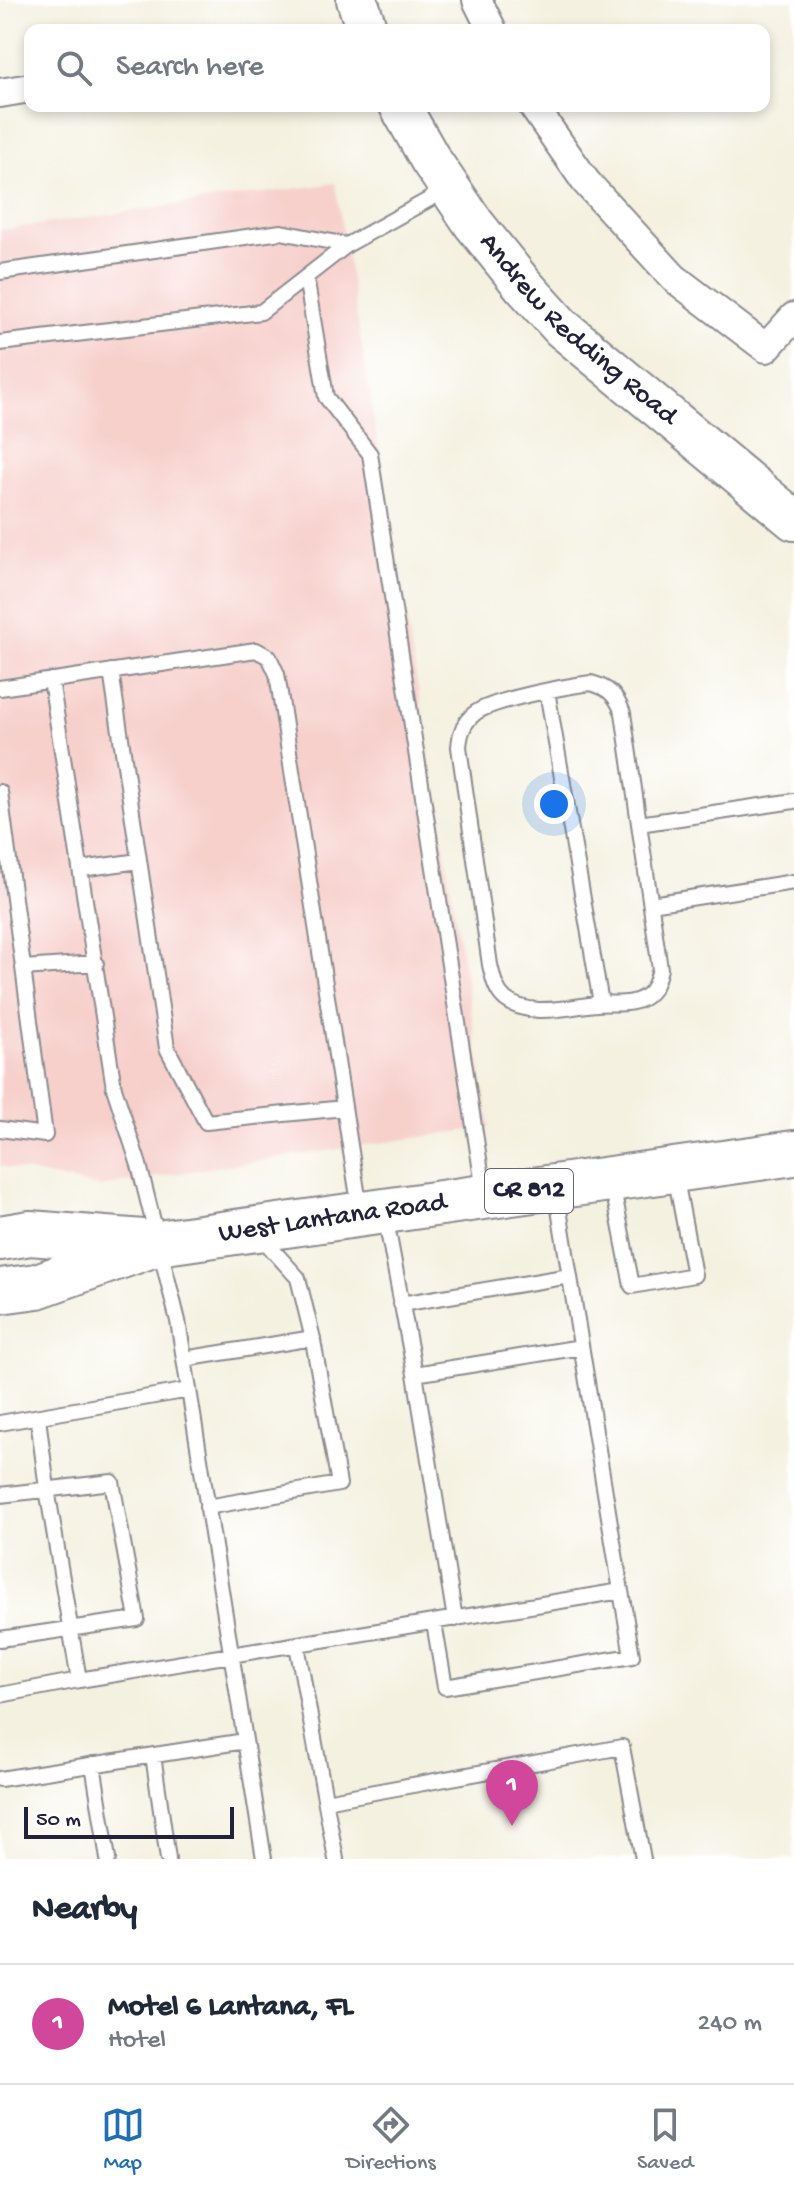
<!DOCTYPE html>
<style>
body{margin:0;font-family:"Gochi Hand",sans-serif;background:#f6f6f7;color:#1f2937}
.scale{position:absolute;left:24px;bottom:20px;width:210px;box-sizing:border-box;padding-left:8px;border:4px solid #22223b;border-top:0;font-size:22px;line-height:28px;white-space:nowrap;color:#22223b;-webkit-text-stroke:6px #fff;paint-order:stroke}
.you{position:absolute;left:554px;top:804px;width:28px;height:28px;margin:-20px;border:6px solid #fff;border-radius:50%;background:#1a73e8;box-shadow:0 0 0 12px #1a73e833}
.badge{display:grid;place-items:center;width:52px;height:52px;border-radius:50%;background:#1f6fb2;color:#fff;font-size:26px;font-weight:700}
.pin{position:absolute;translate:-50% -66px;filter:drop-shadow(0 2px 4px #0008)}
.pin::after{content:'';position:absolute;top:42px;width:28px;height:24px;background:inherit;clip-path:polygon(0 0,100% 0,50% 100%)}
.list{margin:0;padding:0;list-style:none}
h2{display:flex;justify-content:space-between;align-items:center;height:104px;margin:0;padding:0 32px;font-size:34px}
h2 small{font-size:26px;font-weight:400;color:#747a83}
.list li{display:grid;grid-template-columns:52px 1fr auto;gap:24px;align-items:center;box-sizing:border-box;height:120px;padding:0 32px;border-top:2px solid #e0e1e3}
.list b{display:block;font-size:30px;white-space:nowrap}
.list p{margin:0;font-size:26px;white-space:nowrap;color:#747a83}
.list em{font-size:26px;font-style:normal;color:#747a83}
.icon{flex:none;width:44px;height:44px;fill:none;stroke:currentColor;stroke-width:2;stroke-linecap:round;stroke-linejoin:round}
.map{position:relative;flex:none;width:794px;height:1859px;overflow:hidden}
.search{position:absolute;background:#fff;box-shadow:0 4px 12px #0003;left:24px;right:24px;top:24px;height:88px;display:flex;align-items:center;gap:20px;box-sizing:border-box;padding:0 28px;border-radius:16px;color:#747a83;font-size:30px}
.sheet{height:224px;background:#fff}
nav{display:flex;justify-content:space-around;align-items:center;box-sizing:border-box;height:112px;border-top:2px solid #e0e1e3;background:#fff;font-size:22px;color:#747a83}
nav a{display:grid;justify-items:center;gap:4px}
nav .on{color:#1f6fb2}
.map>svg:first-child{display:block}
.built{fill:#f7d0cc}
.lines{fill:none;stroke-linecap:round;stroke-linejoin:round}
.lane-casing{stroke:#8b8a8e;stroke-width:18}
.street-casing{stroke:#8b8a8e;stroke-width:32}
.secondary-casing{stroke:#8b8a8e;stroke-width:44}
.primary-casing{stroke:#8b8a8e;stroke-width:48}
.lane{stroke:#fff;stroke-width:14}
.street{stroke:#fff;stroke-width:28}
.secondary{stroke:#fff;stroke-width:40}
.primary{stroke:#fff;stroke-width:44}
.labels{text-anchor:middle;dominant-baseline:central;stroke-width:7;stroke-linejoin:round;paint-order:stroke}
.shield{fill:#fff;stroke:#646476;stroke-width:2}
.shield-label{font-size:26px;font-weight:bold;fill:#22223b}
.street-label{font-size:28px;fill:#22223b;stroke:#fff}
</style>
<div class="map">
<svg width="794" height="1859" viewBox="0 0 794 1859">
<rect width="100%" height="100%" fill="#fff"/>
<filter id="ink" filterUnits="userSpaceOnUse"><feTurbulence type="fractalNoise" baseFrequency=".0125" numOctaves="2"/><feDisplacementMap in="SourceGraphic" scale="16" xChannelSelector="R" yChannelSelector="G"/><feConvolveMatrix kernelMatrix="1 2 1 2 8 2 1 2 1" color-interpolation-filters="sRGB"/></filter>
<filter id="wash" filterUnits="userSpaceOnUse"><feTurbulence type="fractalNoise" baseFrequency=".006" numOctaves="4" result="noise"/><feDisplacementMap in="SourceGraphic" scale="32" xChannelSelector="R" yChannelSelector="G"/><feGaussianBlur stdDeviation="1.8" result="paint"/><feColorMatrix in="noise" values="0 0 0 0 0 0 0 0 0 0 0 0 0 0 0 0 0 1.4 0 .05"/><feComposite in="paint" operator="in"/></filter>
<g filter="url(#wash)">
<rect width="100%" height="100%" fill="#f4f1e0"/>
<!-- built -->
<path class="built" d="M335 183 490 1127 209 1168 100 1187 0 1166V230Z"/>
</g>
<g filter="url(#ink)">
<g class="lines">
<!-- lane casing -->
<g class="lane-casing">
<path id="lane" d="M0 272 281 232 347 245 446 190
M306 277 326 397 370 454 484 1191
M0 343 261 312 347 245
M111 671 167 1048 206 1122 344 1108
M51 680 114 1088 139 1165 178 1321 264 1859
M591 683C609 688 616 695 623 713L660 969C657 980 655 989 646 996 631 1007 614 1002 597 1004 570 1006 530 1019 505 999 495 990 493 977 490 965L459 747C460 734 463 723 474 714 490 700 568 686 591 683Z
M0 688 256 650 269 657 277 674 360 1210
M547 691 601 1003
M0 792 45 1135 0 1129
M639 824 794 801
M81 869 139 861
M651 904 794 882
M23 968 96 963
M612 1183 632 1286 694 1275 675 1174
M385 1215 415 1374 455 1619
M401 1304 570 1276
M184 1359 313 1338
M415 1374 581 1347
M38 1418 47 1489 79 1680 621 1591 556 1191
M0 1423 189 1390
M0 1495 112 1482 137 1619 0 1639
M207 1507 339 1484 312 1335 298 1278 261 1237
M434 1623 445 1687 632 1656 621 1591
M297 1645 336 1859
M0 1695 79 1680
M153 1755 168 1859
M93 1764 108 1859
M0 1779 245 1741
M325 1801 622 1747 643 1859"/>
</g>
<!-- street casing -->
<g class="street-casing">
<path id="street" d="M477 0 492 30
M0 93 30 88
M533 106 586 182 674 278 766 348 794 317"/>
</g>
<!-- secondary casing -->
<g class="secondary-casing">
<g id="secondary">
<path d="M357 0 367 30"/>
<path id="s1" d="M400 106 430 159 474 224 523 285 562 328 794 520"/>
</g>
</g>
<!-- primary casing -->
<g class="primary-casing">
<g id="primary">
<path d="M0 1238 30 1233 143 1242"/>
<path id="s2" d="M0 1291 37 1286 158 1243 794 1153"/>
</g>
</g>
<!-- lane -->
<use href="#lane" class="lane"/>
<!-- street -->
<use href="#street" class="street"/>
<!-- secondary -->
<use href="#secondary" class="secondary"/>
<!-- primary -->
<use href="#primary" class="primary"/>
</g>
</g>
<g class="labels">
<!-- shield labels -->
<rect class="shield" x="485" y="1169" width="88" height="44" rx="6"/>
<g class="shield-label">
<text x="529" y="1191">CR 812</text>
</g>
<!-- street labels -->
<g class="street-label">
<text stroke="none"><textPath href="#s1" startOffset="288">Andrew Redding Road</textPath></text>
<text stroke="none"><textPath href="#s2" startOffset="342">West Lantana Road</textPath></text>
</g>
</g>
</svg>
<div class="scale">50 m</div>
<div class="you"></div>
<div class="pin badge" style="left:512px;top:1826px;background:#d1479c">1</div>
<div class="search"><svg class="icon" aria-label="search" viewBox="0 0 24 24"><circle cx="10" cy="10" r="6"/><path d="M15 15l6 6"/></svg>Search here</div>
</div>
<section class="sheet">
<h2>Nearby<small></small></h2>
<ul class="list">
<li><span class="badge" style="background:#d1479c">1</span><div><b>Motel 6 Lantana, FL</b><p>Hotel</p></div><em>240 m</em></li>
</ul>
</section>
<nav>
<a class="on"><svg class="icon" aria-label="map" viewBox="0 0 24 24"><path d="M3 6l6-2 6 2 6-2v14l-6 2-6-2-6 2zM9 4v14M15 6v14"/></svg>Map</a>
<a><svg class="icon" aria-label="directions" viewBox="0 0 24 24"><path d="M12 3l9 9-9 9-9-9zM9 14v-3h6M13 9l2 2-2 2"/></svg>Directions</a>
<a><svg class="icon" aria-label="saved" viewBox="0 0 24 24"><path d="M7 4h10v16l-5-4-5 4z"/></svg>Saved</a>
</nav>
